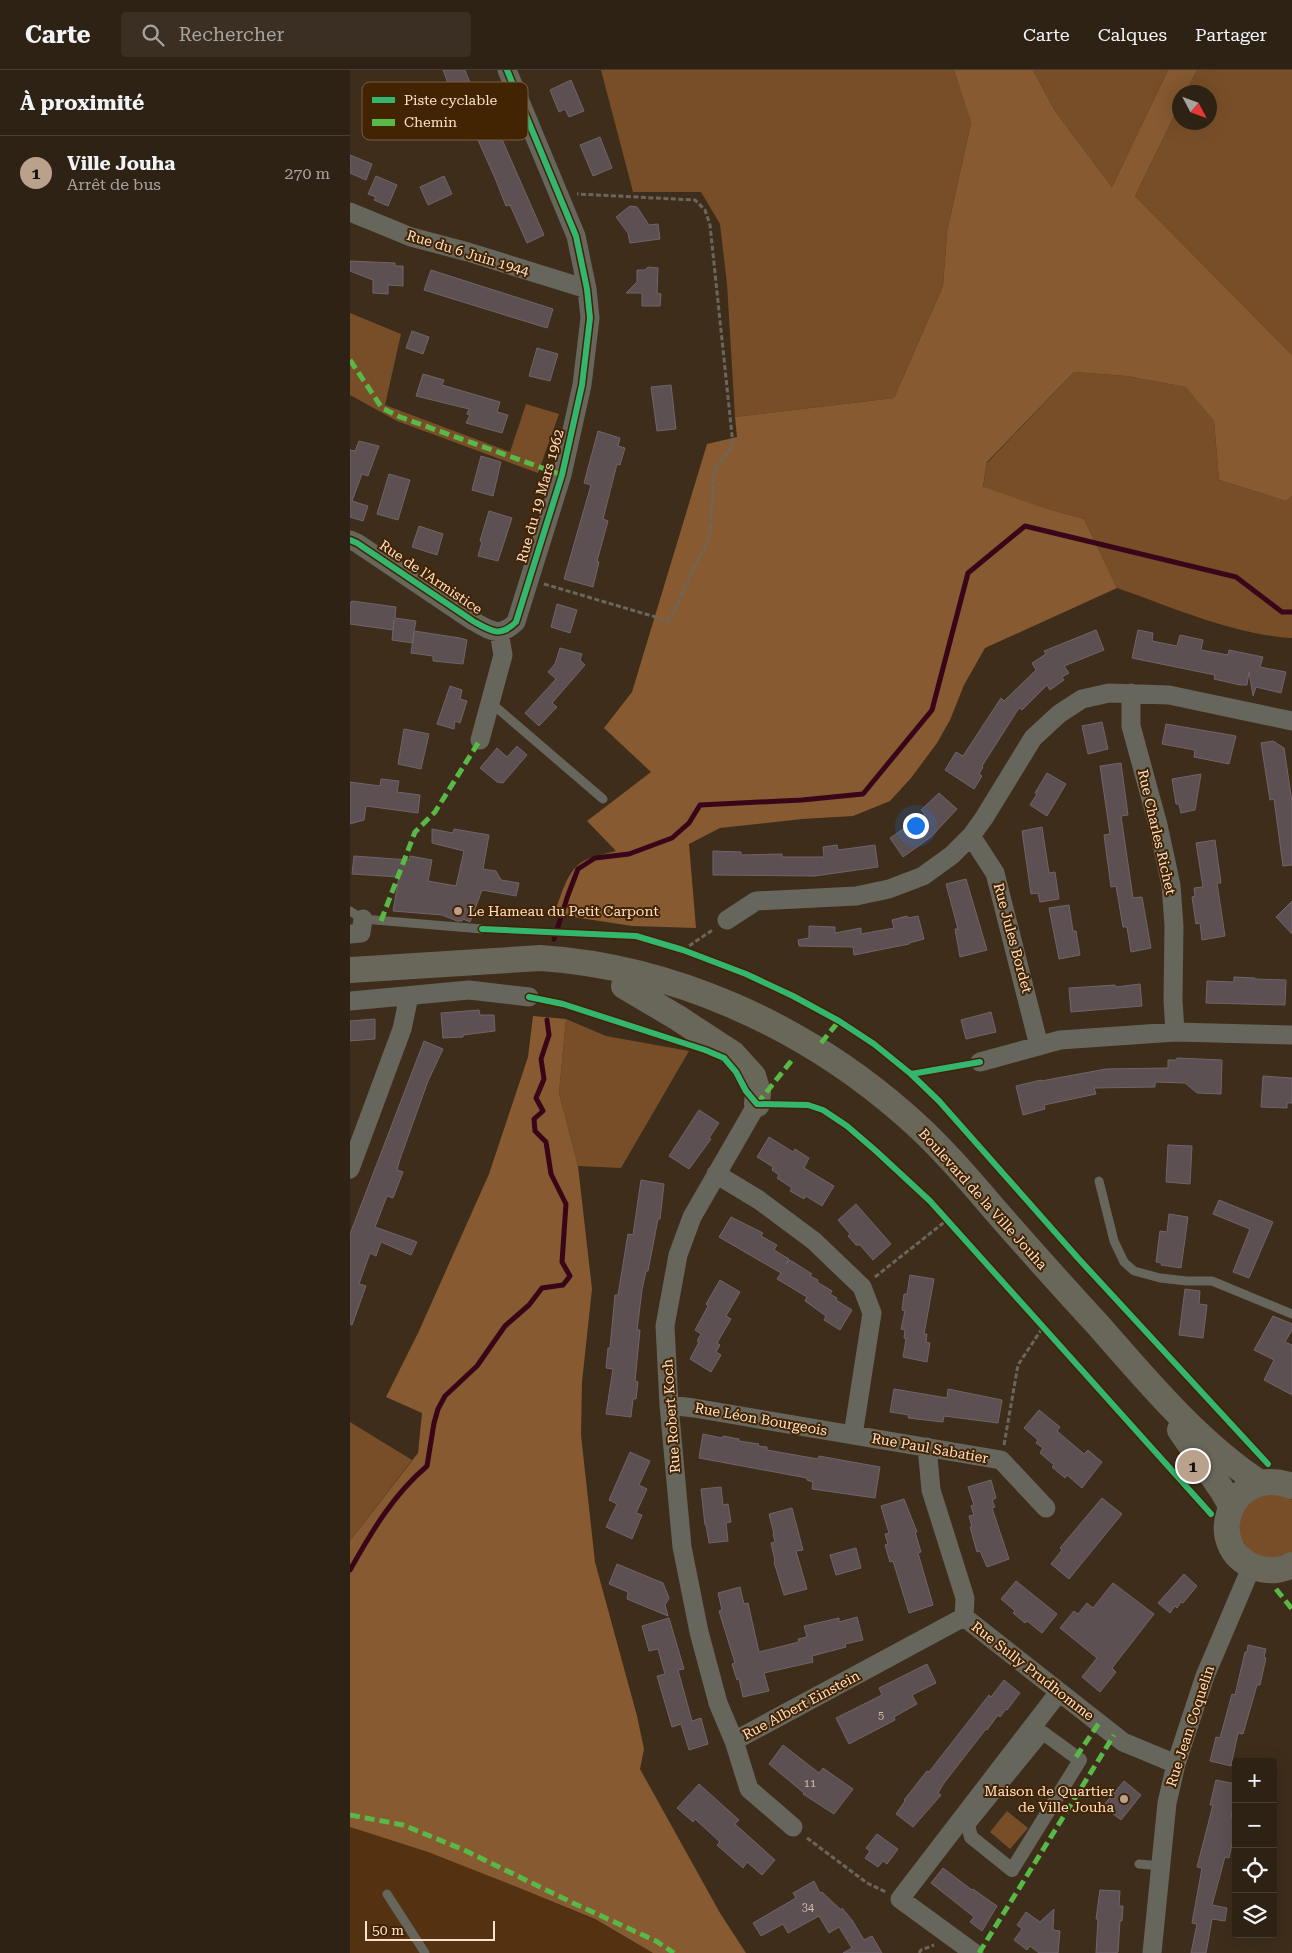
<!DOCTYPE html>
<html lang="fr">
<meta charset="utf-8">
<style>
body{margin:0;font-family:"Roboto Serif",serif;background:#3a2f22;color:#f1f3f6}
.controls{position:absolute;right:15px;bottom:15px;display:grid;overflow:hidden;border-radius:5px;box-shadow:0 5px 20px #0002}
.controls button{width:45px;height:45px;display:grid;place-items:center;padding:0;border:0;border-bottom:1px solid #493f34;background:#2e2214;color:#f1f3f6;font:25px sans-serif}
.compass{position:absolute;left:822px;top:15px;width:45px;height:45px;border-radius:50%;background:#2e2214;box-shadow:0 5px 20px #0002;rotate:131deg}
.scale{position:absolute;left:15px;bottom:12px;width:130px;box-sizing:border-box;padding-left:5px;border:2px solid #fce0c9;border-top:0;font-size:14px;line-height:18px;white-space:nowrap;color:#fce0c9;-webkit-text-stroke:4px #422302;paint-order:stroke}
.you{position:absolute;left:565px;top:755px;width:18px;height:18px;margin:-12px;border:4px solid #fff;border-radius:50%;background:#1a73e8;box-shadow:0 0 0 8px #1a73e833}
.badge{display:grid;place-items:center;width:32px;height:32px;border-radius:50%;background:#baa18c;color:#111;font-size:16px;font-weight:700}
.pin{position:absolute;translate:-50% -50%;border:2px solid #fff;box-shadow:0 1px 5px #0006}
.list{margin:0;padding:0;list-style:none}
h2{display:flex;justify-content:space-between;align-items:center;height:65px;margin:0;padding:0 20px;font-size:21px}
h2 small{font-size:16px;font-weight:400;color:#a7a4a0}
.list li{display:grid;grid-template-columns:32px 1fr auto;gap:15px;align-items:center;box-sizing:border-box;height:75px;padding:0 20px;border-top:1px solid #493f34}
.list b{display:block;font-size:19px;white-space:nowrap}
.list p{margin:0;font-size:16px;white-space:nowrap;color:#a7a4a0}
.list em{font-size:16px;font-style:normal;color:#a7a4a0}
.icon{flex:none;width:28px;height:28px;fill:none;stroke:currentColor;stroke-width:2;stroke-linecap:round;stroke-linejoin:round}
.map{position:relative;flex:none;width:942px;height:1883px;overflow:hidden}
header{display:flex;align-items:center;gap:30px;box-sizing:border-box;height:70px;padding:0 25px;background:#2e2214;border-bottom:1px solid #493f34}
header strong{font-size:24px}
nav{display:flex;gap:28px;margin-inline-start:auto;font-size:18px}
.search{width:350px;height:45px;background:#3a2f22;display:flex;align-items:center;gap:12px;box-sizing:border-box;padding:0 18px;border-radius:5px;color:#a7a4a0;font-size:19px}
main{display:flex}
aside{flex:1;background:#2e2214}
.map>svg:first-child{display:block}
.built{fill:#543211}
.green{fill:#774e28}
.forest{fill:#875a31}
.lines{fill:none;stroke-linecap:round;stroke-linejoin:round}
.stream{stroke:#390619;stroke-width:5}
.building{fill:#5c5052;stroke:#71646a}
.path{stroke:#6b665c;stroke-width:3;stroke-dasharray:5 2.5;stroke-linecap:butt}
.service{stroke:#66665c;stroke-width:9}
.pedestrian{stroke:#66665c;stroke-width:14}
.minor{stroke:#66665c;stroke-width:19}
.secondary{stroke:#686759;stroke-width:26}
.quiet{stroke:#58b947;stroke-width:5;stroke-dasharray:10 5;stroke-linecap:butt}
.cycleway-casing{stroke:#422302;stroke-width:9}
.cycleway{stroke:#33b770;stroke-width:6}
.poi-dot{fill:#baa18c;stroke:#422302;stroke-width:2}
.labels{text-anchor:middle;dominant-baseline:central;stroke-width:4;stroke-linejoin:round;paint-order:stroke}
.number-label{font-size:11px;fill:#d4bcab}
.street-label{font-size:14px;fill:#fce0c9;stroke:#422302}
.poi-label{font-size:14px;fill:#fce0c9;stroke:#422302;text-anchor:start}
.key{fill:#422302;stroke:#7a5c3e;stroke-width:1}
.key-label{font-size:14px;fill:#fce0c9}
</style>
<header>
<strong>Carte</strong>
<div class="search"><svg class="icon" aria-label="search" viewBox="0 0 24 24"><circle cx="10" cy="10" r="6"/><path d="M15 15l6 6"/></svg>Rechercher</div>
<nav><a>Carte</a><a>Calques</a><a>Partager</a></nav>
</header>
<main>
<aside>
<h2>À proximité<small></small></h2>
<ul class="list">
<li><span class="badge">1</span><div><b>Ville Jouha</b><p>Arrêt de bus</p></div><em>270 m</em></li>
</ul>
</aside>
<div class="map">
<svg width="942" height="1883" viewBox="0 0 942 1883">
<rect width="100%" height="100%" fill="#3e2d1b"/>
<!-- built -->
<path class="built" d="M0 1757 78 1782 167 1817 245 1850 303 1883H0Z"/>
<!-- green -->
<path class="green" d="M251 0H604L621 53 597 162 593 216 544 328 385 347 377 214 370 154 351 122H283Z
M683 0H818L762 117 705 41Z
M847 0H942V285L785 126 829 36V52H859V22H836Z
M0 243 51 264 35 335 160 382 176 334 209 344 188 403 47 351 0 325Z
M724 302 776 306 837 317 864 351 869 410 936 431 942 426V568C884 565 822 537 767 518L734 449 698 439 633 418 637 393Z
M216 949 256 966 339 981 271 1098 228 1096 209 1023Z
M0 1352 62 1390 0 1471Z
M915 1423 938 1426 942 1430V1482L920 1489 900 1482 889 1465 890 1444 895 1435Z
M657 1741 678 1758 660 1779 640 1762Z"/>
<!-- forest -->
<path class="forest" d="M604 0H683L705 41 762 117 818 0H847L836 22H829V36L785 126 942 285V426L936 431 869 410 864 351 836 317 776 306 724 302 637 392 633 417 698 439 734 449 767 518 635 578 614 615 600 650 587 673 561 708 540 731 503 746 452 749 370 758 339 774 346 858 282 856 204 844C211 827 216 802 232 792 241 786 255 784 266 781L237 751 301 702 254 658 282 622 357 374 387 367 385 347 544 328 593 216 597 162 621 53Z
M183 946 216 949 209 1023 228 1096 242 1219 232 1312 231 1365 245 1492 287 1646 294 1679 290 1699 370 1843 396 1883H303L245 1849 167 1817 78 1782 0 1757V1471L68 1383 72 1343 36 1327 69 1261 139 1104 178 987Z"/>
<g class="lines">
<!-- stream -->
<path class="stream" d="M204 869 218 825 228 799 245 788 279 784 322 768 339 753 350 735 452 730 513 724 582 640 618 503 675 456 886 507 932 542H942
M0 1500C22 1461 43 1425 77 1396L84 1353 88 1339 95 1326 127 1296 155 1256 179 1235 192 1218 213 1215 220 1206 212 1192 216 1134 201 1104 196 1072 185 1061 184 1049 193 1041 186 1028 194 1009 191 989 199 965 197 950"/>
</g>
<!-- building -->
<path class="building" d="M93 0H115L139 62 147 58 194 165 177 173 160 135 156 136 145 108 119 50 113 52Z
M221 10 234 41 219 47 215 39 209 42 200 20Z
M250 67 262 98 243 106 230 75Z
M0 85 22 94 16 110 0 103Z
M26 106 47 115 38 136 24 130 26 127 18 124Z
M94 106 102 124 78 135 70 117Z
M280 136 287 137 299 155 308 154 310 169 280 173 278 163 266 147Z
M0 191 45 193V196H53V216L38 215V224L23 223V210L0 201Z
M298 197 308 198 307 223 311 224 310 236H292V223H276L287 212V200H295Z
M81 200 203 239 197 258 74 220Z
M62 261 79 267 73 284 56 278Z
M187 278 208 284 200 311 179 306Z
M73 304 94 310 92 315 150 332 147 342 158 345 152 363 116 353 120 345 117 344 119 339 66 326Z
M321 315 326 359 307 361 301 317Z
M248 361 270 368 268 376 275 378 270 395 267 394 253 449 258 451 247 491 249 492 243 517 214 509 241 415 234 413Z
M9 371 29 376 18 406 12 404 2 431 18 436 13 451 0 447V380L5 381Z
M131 386 151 392 143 426 122 420Z
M39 404 60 410 48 450 27 444Z
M139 441 162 448 148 491 128 486 132 472 130 471Z
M69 456 93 464 87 485 62 477Z
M2 531 46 537 45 548 66 551 64 561 110 568 117 570 113 594 83 591V586L61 583 64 562 63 573 42 570 44 550 43 560 0 554V533Z
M207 534 227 540 220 563 201 557Z
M746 560 754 580 714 596 719 603 712 607 714 610 700 620 697 615 672 640 669 638 632 696 633 697 629 704 632 706 624 719 595 700 606 682 613 686 651 628 654 631 686 600 682 593 696 584 694 581Z
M788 560 803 563 802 571 827 576 830 565 853 570 851 580 878 585 879 580 913 587 910 597 936 602 931 623 906 617 903 626 899 602 897 615H890L864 609 865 605 782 588Z
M210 578 232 584 230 590 235 595 202 633 207 637 189 656 175 643 206 609 198 602 205 594Z
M100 616 112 620 110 629 117 631 110 653 105 651 104 659 87 654Z
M752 652 758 679 738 684 732 656Z
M816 654 886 666 879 694 844 687 845 680 812 674Z
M54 659 79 664 71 699 48 694Z
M923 671 934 678 942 732V795L933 796 924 729 920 730 911 673Z
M167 676 177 685 153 713 147 712 130 698 147 678 157 687Z
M771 693 778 745 771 746 783 828 792 827 801 878 781 882 777 857H773L766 816 761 817 754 765 760 764 750 696Z
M697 703 716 714 697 746 680 735 687 724 685 723Z
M851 704 845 740 831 743 829 734H826L822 709Z
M31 709 49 711 47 722 70 725 68 743 16 736 14 750 0 754V712L30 716Z
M589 723 607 739 581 767 553 787 540 768 575 744 571 740Z
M692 757 699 803 705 802 709 829 690 832 688 823 681 824 672 761Z
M82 759 103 763 104 759 139 765 133 799 146 801 151 810 169 813 166 826 132 820 120 852 113 849 112 851H107L92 845 43 841 49 807 2 804 4 786 59 790 60 786 82 790 78 811 106 816 114 781 82 773Z
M865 770 871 813H867L875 866 852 870 850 853 846 854 842 827 845 826 844 818 853 817 846 773Z
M487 775 488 780 525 775 528 797 465 806 363 805V781L391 782V785L432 784V787H474L473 777Z
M616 809 637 880 610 887 605 859H608L596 814Z
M942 831V864L926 847Z
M719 835 723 861H726L730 885 709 889 699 838Z
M557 846 558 848 568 846 574 869 559 873V874L504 885 503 877 449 876 448 870 459 868V856L485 857V863L511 858V864L544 858 542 850Z
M884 907 905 908V909L936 910 935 935 856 933 857 911 884 912Z
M790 914 792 936 721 942 719 918 765 915 766 917Z
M129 940 130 945H144L145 961 113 965V967L93 968 91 943Z
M641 942 646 962 616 969 611 950Z
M25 949V969L0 971V951Z
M74 971 93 979 78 1011 50 1089 47 1100 53 1102 43 1128 37 1126 25 1157 67 1172 61 1185 31 1172 26 1186 20 1183 9 1214 16 1216 2 1255 0 1254V1164Z
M827 988 872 990 871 1024 847 1023 835 1013 805 1012V1017L744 1018 746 1024 694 1035 695 1039 673 1045 666 1016 691 1010V1011L756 999 818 998V990H826Z
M913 1006 942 1008V1033H937V1038L911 1037Z
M349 1040 369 1053 359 1068 361 1069 339 1099 319 1086Z
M419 1067 443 1082 445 1079 459 1088 454 1098 484 1116 472 1136 456 1126 454 1129 440 1121 442 1118 427 1108 429 1105 422 1100 423 1097 407 1087Z
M818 1075 842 1076 840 1114 816 1112Z
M291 1110 314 1114 310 1149H308L298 1201H296L292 1220 287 1260H290L285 1311 288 1312 286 1329H283L281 1347 256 1344 263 1299 256 1298 258 1278H260L265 1225H268L278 1164 283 1165Z
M869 1130 923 1152 899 1208 883 1202 900 1159 863 1144Z
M506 1134 541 1174 523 1190 510 1175H506L498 1166 500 1164 488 1150Z
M819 1144 838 1147 831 1198 811 1195 812 1193 806 1192 810 1161 817 1162Z
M381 1147 413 1163 411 1166 427 1175 424 1180 439 1189 436 1194 440 1190 462 1204 460 1206 468 1210 467 1212 482 1221 480 1224 487 1228 486 1230 502 1240 490 1260 474 1250 476 1246 455 1231 457 1227 427 1209 431 1203 369 1167Z
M560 1205 584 1209 574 1264H577L576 1272 580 1273 577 1292 553 1287 556 1269 554 1268 555 1260 551 1259 555 1241 552 1240 554 1224H557Z
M370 1210 390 1222 376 1246 381 1249 367 1273 370 1275 366 1282 371 1285 361 1302 340 1289 349 1272 347 1271 351 1264 345 1260 358 1236 356 1234Z
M835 1219 850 1221 849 1234 857 1235 853 1268 829 1265Z
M923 1246 942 1254V1260L935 1272 942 1275V1325L914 1310 924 1290 904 1280Z
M544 1319 597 1328 598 1319 652 1330 648 1353 594 1346 593 1352 558 1348 559 1345 540 1342Z
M689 1340 710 1357 707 1361 734 1384 738 1380 752 1392 732 1418 717 1405 715 1408 702 1397 704 1395 690 1383 693 1378 686 1373 688 1370 674 1358Z
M353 1364 372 1368 373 1366 389 1369V1371L409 1374 408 1376 417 1377V1380L468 1389 469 1386 530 1397 525 1428 462 1419 463 1412 457 1410V1408L349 1388Z
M280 1382 300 1391 289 1415 297 1419 286 1443 292 1445 282 1469 256 1457 267 1434 259 1430Z
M641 1410 646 1428 642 1430 645 1437 642 1438 659 1489 637 1497 630 1481 627 1482 620 1457H622L619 1446 624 1445 621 1436 624 1435 618 1417Z
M371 1417 373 1435 378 1434 381 1452 376 1453 378 1471 359 1473 356 1455H355L351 1419Z
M752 1428 772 1444 719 1509 701 1494 712 1480 710 1478Z
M554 1429 567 1462H565L571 1482 568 1483 583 1535 559 1543 543 1491 540 1492 535 1475 538 1474 535 1464 539 1463 531 1436Z
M442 1438 453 1480 446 1481 457 1519 434 1525 424 1492 425 1491 421 1473 425 1472 423 1464H424L419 1444Z
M506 1478 511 1498 486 1505 480 1485Z
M267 1494 313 1513 319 1528 315 1535 318 1546 277 1529 278 1522 259 1514Z
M834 1504 847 1516 833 1533 831 1532 827 1538 825 1536 820 1543 808 1533Z
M666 1511 707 1544 692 1563 677 1551 675 1553 663 1543 665 1541 651 1529Z
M763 1513 804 1544 762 1598 766 1602 750 1622 732 1607 747 1588 710 1558 724 1541 728 1544 737 1533 743 1538Z
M390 1517 394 1534 398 1533 409 1582 449 1572 448 1569 457 1567 454 1556 489 1548V1552L507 1547 513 1570 495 1574 496 1577 462 1586 463 1592 414 1603 419 1621 393 1627 389 1609 387 1610 382 1594 385 1593 369 1541 372 1540 368 1523Z
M319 1548 334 1599 328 1600 342 1651 351 1648 358 1674 339 1680 331 1654 322 1657 307 1606 315 1604 308 1579 299 1581 292 1556Z
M898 1575 916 1579 914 1587 916 1588 910 1615H907L893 1664 888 1663 881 1696 860 1691 866 1667 870 1668 882 1624 885 1625 895 1582H897Z
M577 1594 586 1613 562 1625 567 1634 544 1647 545 1650 499 1674 486 1648 532 1625 529 1618Z
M654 1610 670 1623 657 1640 656 1639 650 1647 648 1645 637 1660 636 1659 594 1713 588 1723 591 1725 563 1757 546 1744 555 1731 554 1730 577 1701 579 1702 639 1625 641 1627Z
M433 1675 469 1703 473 1698 503 1719 484 1744 453 1724 454 1723 419 1694Z
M866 1710 886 1714V1725L881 1747 886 1748V1756L879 1788 875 1787 862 1835 877 1838 875 1851 862 1849 856 1883H841L847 1854 842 1853 852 1798 847 1797 863 1735H860Z
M774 1711 791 1725 771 1750 753 1736Z
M349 1714 389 1750 385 1754 425 1790 412 1805 397 1792 393 1798 367 1775 370 1772 345 1749 343 1752 327 1738Z
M527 1764 548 1779 537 1794 533 1791 528 1797 515 1788 520 1781 516 1778Z
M593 1798 622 1820 623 1819 647 1836 632 1861 620 1852 624 1847 581 1813Z
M464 1811 470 1823 472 1822 491 1840 492 1838 502 1850 514 1870 522 1866 532 1883H493L502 1878 489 1857 479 1863 469 1846 438 1863 433 1854 411 1866 403 1853 446 1828 443 1823Z
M750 1820 770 1821 769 1836H773L772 1851H770L768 1882 766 1883H746L748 1849H746Z
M704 1839 703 1860 710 1861 708 1883H689L680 1876 677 1880 664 1870 672 1859 667 1855 676 1842 690 1852Z"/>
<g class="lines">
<!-- path -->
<path class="path" d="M194 514 319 551 360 465 364 400 383 375 360 155 355 140 345 130 227 124
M333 880 364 859
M525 1207 597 1150
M654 1375 668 1295 693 1257
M457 1768 517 1813 536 1822
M569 1883 571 1880 584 1875"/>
<!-- service -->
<path class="service" d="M140 632 253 729
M0 841 13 849 132 859
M749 1111 764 1171 774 1192 784 1201 810 1208 837 1211H862L942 1244
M789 1794 811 1796
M37 1824 75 1883"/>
<!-- pedestrian -->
<path class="pedestrian" d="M693 1663 730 1690 662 1800 621 1767 618 1755Z"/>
<!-- minor -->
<path class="minor" d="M0 142 61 167 118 182 237 219
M0 470 7 473 123 551C141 561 150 568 166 552L212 405 232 315 240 248 237 219 226 166 157 0
M781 623V656L808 755 821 815 824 856 823 930 825 962
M130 670 153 585 149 562
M621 766 645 803 689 976
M377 850 406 831 506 826 539 819 573 806 602 785 621 766 634 748 683 668 709 644 732 629 759 623 819 625 942 651
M0 864 11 863 13 849
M0 931 119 920 179 927
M630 992 710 970 825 962 942 965
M0 1099 52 959 59 926
M366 1104 409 1130 464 1171 512 1217 522 1243 503 1365
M319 1335 344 1338 651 1390 696 1438
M577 1377 581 1420 615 1528 614 1547 773 1672 826 1694
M384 1671 368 1633 349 1562 332 1477 319 1335 315 1256 328 1185 342 1147 407 1034
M443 1757 399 1719 384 1671 614 1547
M624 1883 550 1829 709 1622
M802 1883 817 1733 826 1694 855 1606 898 1505 900 1495"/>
<!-- secondary -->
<path class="secondary" d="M0 900 191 888C324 897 453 956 553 1043 587 1072 616 1106 645 1140 679 1179 714 1218 749 1256 798 1312 848 1372 910 1413
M274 916 328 948 383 984 403 1006 408 1022 407 1034
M830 1360 872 1420 881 1436
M942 1416C879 1393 852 1478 905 1497 917 1502 930 1501 942 1495"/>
<!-- quiet -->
<path class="quiet" d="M0 290 32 338 50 347 212 405
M31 851 65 762 85 742 130 670
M471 973 489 951
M407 1034 442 990
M926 1519 942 1539
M726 1687 749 1653
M0 1745 53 1755 114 1780 223 1833 306 1871 324 1883
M629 1883 764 1665"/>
<!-- cycleway casing -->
<g class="cycleway-casing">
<path id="cycleway" d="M0 470 7 473 123 551C141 561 150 568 166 552L212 405 232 315 240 248 237 219 226 166 157 0
M132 859 286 866 333 880 396 904 443 926 489 951 524 974 561 1004 589 1031 727 1187 918 1394
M179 927 213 934 355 980 374 988 386 1002 396 1021 407 1034 458 1035 473 1040 497 1056 526 1081 580 1131 861 1444
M561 1004 630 992"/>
</g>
<!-- cycleway -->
<use href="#cycleway" class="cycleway"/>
</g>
<!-- markers -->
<g class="poi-dot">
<circle cx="108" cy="841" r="5"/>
<circle cx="774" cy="1729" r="5"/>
</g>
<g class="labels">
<!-- number labels -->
<g class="number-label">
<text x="531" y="1645">5</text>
<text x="460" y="1713">11</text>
<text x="458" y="1837">34</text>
</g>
<!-- street labels -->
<g class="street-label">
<text transform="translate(118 183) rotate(17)">Rue du 6 Juin 1944</text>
<text transform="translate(190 426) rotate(-74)">Rue du 19 Mars 1962</text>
<text transform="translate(81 507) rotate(34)">Rue de l'Armistice</text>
<text transform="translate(807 762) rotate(77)">Rue Charles Richet</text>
<text transform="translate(663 868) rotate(75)">Rue Jules Bordet</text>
<text transform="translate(633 1129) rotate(48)">Boulevard de la Ville Jouha</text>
<text transform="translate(321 1346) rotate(-94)">Rue Robert Koch</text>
<text transform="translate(411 1349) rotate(10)">Rue Léon Bourgeois</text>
<text transform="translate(580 1378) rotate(10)">Rue Paul Sabatier</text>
<text transform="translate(683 1601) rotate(38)">Rue Sully Prudhomme</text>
<text transform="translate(451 1635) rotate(-28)">Rue Albert Einstein</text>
<text transform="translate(840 1656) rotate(-72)">Rue Jean Coquelin</text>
</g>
<!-- poi labels -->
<g class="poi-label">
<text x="118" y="841">Le Hameau du Petit Carpont</text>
<text x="764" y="1721" text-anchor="end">Maison de Quartier<tspan x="764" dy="16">de Ville Jouha</tspan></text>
</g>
</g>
<!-- legend -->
<rect x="12" y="12" width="166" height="58" rx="8" class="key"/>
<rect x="22" y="27" width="23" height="6" fill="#33b770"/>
<rect x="22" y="49" width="23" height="7" fill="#58b947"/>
<g class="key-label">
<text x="54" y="35">Piste cyclable</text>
<text x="54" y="57">Chemin</text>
</g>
</svg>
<div class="controls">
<button>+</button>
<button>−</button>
<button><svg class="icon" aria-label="locate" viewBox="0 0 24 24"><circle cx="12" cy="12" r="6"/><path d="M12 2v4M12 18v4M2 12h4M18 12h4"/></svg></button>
<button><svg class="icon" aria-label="layers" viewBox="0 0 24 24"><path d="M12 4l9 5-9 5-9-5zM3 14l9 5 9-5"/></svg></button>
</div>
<svg class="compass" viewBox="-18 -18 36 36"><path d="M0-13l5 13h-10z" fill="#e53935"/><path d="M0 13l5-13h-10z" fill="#a7a4a0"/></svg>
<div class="scale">50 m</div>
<div class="you"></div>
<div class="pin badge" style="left:843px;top:1396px">1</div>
</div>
</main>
